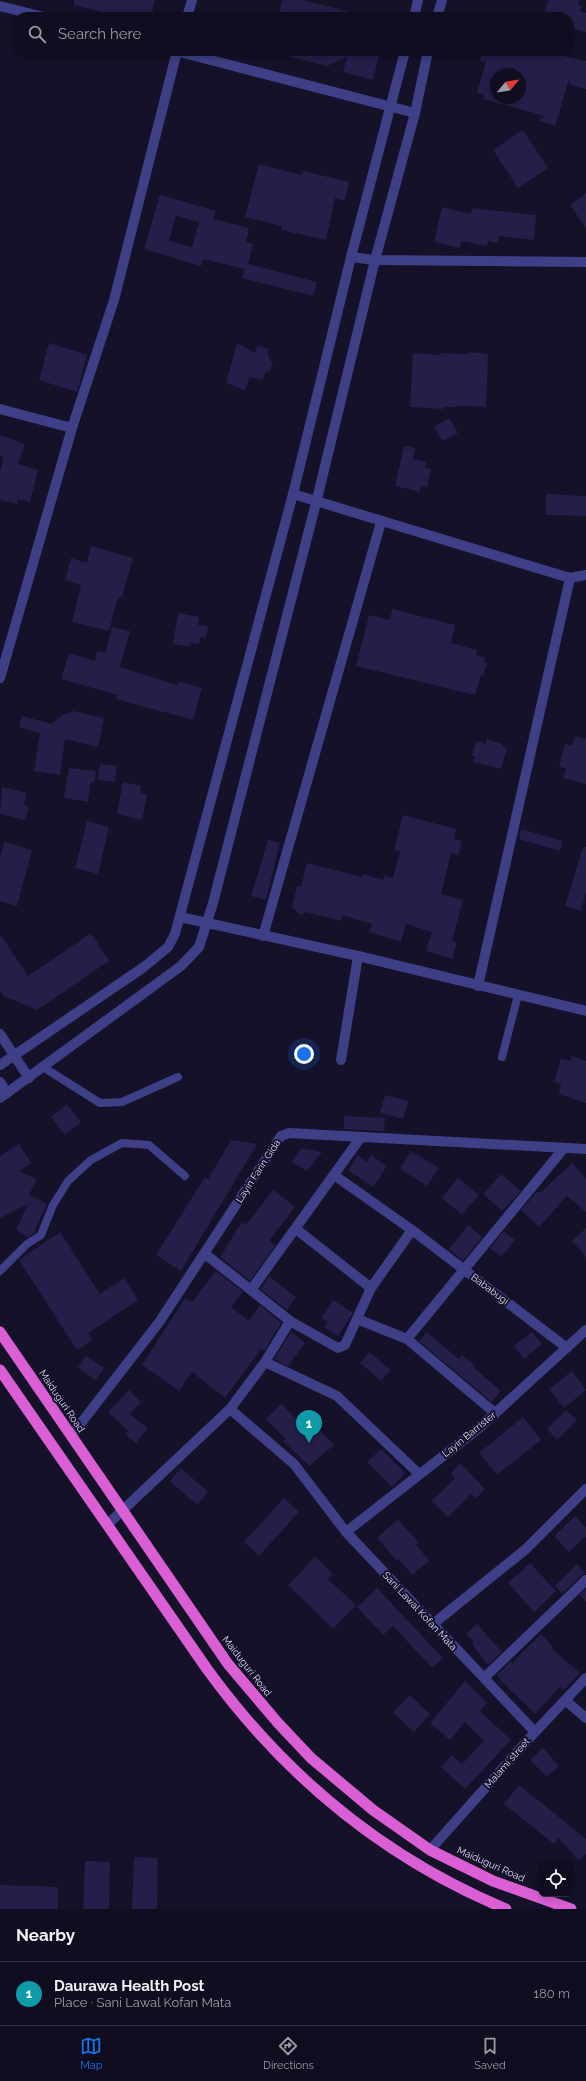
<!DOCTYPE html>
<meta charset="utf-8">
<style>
body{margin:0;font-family:Raleway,sans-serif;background:#1d1b2c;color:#f1f3f6}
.controls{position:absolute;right:12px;bottom:12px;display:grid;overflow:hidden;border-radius:8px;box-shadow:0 2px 6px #0003}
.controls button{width:36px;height:36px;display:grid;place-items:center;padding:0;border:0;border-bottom:1px solid #2f2d3d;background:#0f0d1f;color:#f1f3f6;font:20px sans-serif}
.compass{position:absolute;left:490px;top:68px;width:36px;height:36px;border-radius:50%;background:#0f0d1f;box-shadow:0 2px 6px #0003;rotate:60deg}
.you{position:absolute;left:304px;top:1054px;width:14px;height:14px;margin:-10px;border:3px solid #fff;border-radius:50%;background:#1a73e8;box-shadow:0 0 0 6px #1a73e833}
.badge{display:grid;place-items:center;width:26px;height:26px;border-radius:50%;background:#1a73e8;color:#fff;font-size:13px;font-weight:700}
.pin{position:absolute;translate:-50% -33px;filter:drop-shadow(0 1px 2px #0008)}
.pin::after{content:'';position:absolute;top:21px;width:14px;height:12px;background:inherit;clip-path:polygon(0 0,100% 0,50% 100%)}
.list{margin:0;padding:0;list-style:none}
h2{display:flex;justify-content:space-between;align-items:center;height:52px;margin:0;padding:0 16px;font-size:17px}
h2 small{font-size:13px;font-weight:400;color:#9b9ca4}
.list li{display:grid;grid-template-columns:26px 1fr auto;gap:12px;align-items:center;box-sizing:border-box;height:64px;padding:0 16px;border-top:1px solid #2f2d3d}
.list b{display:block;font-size:15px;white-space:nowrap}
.list p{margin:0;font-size:13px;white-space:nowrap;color:#9b9ca4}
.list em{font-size:13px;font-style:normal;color:#9b9ca4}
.icon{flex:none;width:22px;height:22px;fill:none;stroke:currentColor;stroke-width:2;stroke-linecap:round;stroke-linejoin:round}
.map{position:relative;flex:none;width:586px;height:1909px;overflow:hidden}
.search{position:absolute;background:#0f0d1f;box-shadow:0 2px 6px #0003;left:12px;right:12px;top:12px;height:44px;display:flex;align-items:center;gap:10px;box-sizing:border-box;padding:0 14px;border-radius:16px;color:#9b9ca4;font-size:15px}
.sheet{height:116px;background:#0f0d1f}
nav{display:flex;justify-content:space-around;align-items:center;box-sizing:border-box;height:56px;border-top:1px solid #2f2d3d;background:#0f0d1f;font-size:11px;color:#9b9ca4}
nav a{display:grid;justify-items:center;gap:2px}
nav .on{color:#1a73e8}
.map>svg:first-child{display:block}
.building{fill:#241e49;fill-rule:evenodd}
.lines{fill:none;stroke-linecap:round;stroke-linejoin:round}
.service{stroke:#3e3f86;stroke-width:8}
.minor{stroke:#3e3f86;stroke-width:10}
.tertiary{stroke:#3e3f86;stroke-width:10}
.trunk{stroke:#da5ed4;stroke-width:11}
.labels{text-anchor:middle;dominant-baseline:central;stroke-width:4;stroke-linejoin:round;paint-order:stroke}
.street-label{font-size:10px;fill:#dcdafe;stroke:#141129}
</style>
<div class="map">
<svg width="586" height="1909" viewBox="0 0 586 1909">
<rect width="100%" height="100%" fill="#141129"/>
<!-- building -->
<path class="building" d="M74 0H155L151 17H120L74 5Z
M282 0H302L354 13V17H278Z
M548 0H580L578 5 582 6 580 12 586 13V32L575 29 572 39 569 38V17H544Z
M283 51H380L373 80 343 72 347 57 327 66 283 55Z
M483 51H549V53L586 61V89L570 85 569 79 555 126 538 120 545 116 483 99 484 94 477 93 486 62 480 61ZM496 74H520V98H496Z
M523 130 548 168 518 188 493 150Z
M259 164 302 175 303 171 349 182 345 201 335 198 326 240 281 230 282 226 245 217Z
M586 193V228L570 205Z
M160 195 216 211 213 219 249 228 246 242 253 244 248 264 317 282 313 296 242 278 245 269 203 259 201 266 144 249ZM176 216 199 222 192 247 169 241Z
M442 207 471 214 472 208 536 215 534 240 499 236 498 243 488 241 487 246 462 241 459 248 434 242Z
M49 343 87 355 77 392 39 380Z
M237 343 255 353 257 345 269 349 268 356 273 364 270 371 266 372 262 380 250 377 245 390 226 383Z
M469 352 488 354 486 407 457 406V407H443L444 409 410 407 413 353 440 355V353L469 354Z
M449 418 458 433 442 441 434 427Z
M0 435 25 444 18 464 38 470 30 502 18 499 17 504 0 500V471L4 457 0 456Z
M404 446 415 448 413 459 426 462 425 468 431 469 427 487 421 486 420 492 395 486Z
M546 494 586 496V516L546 515Z
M91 546 133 558 122 597H118L109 631 72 622 81 585 65 580 71 558 87 563Z
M392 609 455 625 451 643 477 650 476 655 485 658 484 663H487L483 676 481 675 475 695 356 666 369 615 390 620Z
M178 613 199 617 198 625 208 626 206 638 200 637 199 644 191 643 190 647 173 644Z
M112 627 130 631 120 667 177 685 178 681 202 688 193 720 116 699 117 695 61 679 69 653 95 661 97 651 105 653Z
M73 711 104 718 98 747 65 739 60 775 34 771 40 733 19 727 22 716 52 724 63 715Z
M575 736 586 739V784L563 778 566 769 559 766 565 744 572 746Z
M487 739 502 744 501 746 507 748 501 769 473 762 475 756H472L476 741 486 744Z
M100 764 117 766 115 782 98 780Z
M69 768 96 771 94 783 91 782 88 802 64 798Z
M123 782 141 786 140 793 147 795 142 820 117 814Z
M2 787 27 793 24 805 29 807 25 820 0 814Z
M403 815 456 829 454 839 462 841 458 855 451 853 441 894 463 900 452 941 457 942 452 959 426 951 432 932 406 924 401 942 369 932 372 924 342 915 341 921 306 912 300 915 292 907 297 886 301 887 307 863 362 877 363 874 383 880 384 876 393 878 400 851 394 850Z
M87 821 109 827 98 874 75 868Z
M521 829 563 841 560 851 519 839Z
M268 840 280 843 266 900 251 896Z
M4 842 32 850 17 906 0 901V858Z
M583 847H586V893L581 911 565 906Z
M91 933 109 961 37 1010 4 996 0 990V934L28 976Z
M572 1056 586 1061V1103L559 1094 561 1084 554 1082 561 1058 570 1061Z
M385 1095 408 1101 403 1119 380 1113Z
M67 1104 81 1122 65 1135 51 1117Z
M344 1116 385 1118 384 1131 344 1129Z
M231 1140 257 1144 181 1271 156 1255 205 1177 208 1179Z
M19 1144 31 1163 19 1171 37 1179 29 1195 47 1204 33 1234 28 1237 16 1230 28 1204 0 1218V1156Z
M301 1148 322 1152 307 1171 292 1162Z
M411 1151 439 1168 427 1186 400 1169Z
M358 1155 367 1162 371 1155 387 1166 373 1187 348 1170Z
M572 1163 586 1179V1212L567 1196 539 1227 521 1210 538 1191 540 1193Z
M501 1174 521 1191 502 1211 483 1194Z
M458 1178 479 1195 462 1215 442 1198Z
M273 1190 295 1207 269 1241 275 1246 250 1281 220 1257 242 1222 246 1225Z
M468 1225 482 1237 463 1261 449 1249Z
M586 1228V1257L572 1241Z
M504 1231 515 1240 501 1257 490 1248Z
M60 1232 100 1294 124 1278 138 1300 88 1333 92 1340 77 1350 19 1260Z
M216 1271 243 1292 231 1307 249 1321 260 1305 281 1323 264 1351 261 1349 225 1398 192 1372 179 1391 142 1365 185 1298 192 1302Z
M269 1276 296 1297 287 1310 260 1289Z
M333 1300 353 1313 338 1336 324 1327 328 1322 321 1318Z
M291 1332 305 1343 288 1366 274 1359Z
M426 1332 459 1359 462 1355 475 1365 473 1367 501 1391 492 1402 419 1341Z
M532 1332 542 1344 524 1359 514 1346Z
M369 1352 391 1370 381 1381 360 1363Z
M86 1356 104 1368 96 1380 78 1368Z
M572 1371 586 1390 564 1408 549 1389Z
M129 1390 141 1402 130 1414 148 1428 136 1443 125 1434 128 1431 108 1412Z
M281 1404 303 1426 310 1420 334 1445 309 1466 283 1441 286 1439 266 1419Z
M566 1410 577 1420 557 1440 547 1429Z
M523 1417 541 1440 497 1475 479 1453Z
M381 1449 405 1473 392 1487 367 1462Z
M460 1463 485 1489 475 1499 471 1494 448 1517 432 1501 455 1478 451 1473Z
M181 1468 208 1492 197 1505 170 1481Z
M284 1498 299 1512 259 1556 244 1542Z
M575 1516 586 1528V1536L569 1552 554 1536Z
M398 1519 418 1542 416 1544 429 1561 412 1575 399 1559 397 1561 377 1538Z
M315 1557 333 1574 328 1579 356 1605 333 1629 288 1585Z
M530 1563 556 1591 534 1612 508 1583Z
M577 1564 586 1574 582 1575 562 1594 555 1586Z
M377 1588 443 1658 432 1668 393 1626 383 1635 357 1607Z
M586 1589V1601L579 1595Z
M477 1624 502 1652 488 1665 472 1644 474 1642 466 1634Z
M541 1634 553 1647 552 1649 580 1673 564 1690 560 1687 535 1714 500 1680 497 1675 511 1661 512 1663Z
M465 1681 487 1703 480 1711 511 1740 465 1789 441 1767 452 1755 462 1764 484 1741 465 1722 450 1740 430 1723Z
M410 1695 430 1714 414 1732 393 1712Z
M543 1748 559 1766 547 1777 530 1760Z
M519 1785 586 1839V1854L579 1860 558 1838 554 1844 504 1804Z
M134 1857 158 1858 157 1909H132Z
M85 1861 110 1862 109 1909H83Z
M0 1885 58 1887V1909H0Z"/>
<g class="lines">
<!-- service -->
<path class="service" d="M502 1057 518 995
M43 1067 100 1103 122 1102 178 1077
M0 1271 27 1244 41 1235 53 1205 68 1181 91 1160 122 1143 149 1145 185 1176"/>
<!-- minor -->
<path class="minor" d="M0 6 44 17
M187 17 192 0
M176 51 415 113
M351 257 375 260 586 262
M0 409 72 428 0 678
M72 428 114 300 177 51
M293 494 570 578 478 986
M570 578 586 575
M180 917 358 956 586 1011
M263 936 381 522
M0 1034 29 1078
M341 1060 358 956
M0 1082 7 1093
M361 1137 251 1290 290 1321 338 1348 345 1345 371 1288 412 1230
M334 1175 412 1230 567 1348
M296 1229 371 1288
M205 1254 251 1290
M357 1319 407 1339 495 1413
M407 1339 564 1148
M265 1362 337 1396 419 1474
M230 1409 294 1464 346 1532 535 1732
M71 1436 160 1321 281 1136 289 1133 586 1149
M107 1525 230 1409 265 1362 290 1321
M346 1532 479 1428 586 1330
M433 1624 526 1549 586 1489
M484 1678 586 1580
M565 1700 586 1718
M430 1850 535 1732 586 1678"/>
<!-- tertiary -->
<path class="tertiary" d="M414 17 418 0
M437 17 442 0
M0 1065 144 967 168 947 175 934 293 494 351 257 405 51
M0 1098 181 966 199 947 213 903 316 503 375 260 415 113 428 51"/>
<!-- trunk -->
<path class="trunk" d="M0 1332 228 1664 278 1723 311 1758 373 1810 430 1850 493 1881 571 1909
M0 1370 207 1669C284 1775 384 1858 506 1909"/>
</g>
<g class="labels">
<!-- street labels -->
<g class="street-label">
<text transform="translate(258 1171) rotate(-57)">Layin Farin Gida</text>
<text transform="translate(490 1289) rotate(37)">Bababugi</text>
<text transform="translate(62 1401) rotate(56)">Maiduguri Road</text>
<text transform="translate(469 1434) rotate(-39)">Layin Barrister</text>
<text transform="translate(420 1611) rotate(47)">Sani Lawal Kofan Mata</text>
<text transform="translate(247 1666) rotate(52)">Maiduguri Road</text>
<text transform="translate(507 1763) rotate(-49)">Malami street</text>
<text transform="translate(491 1864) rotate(24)">Maiduguri Road</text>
</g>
</g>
</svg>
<div class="controls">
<button><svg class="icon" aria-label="locate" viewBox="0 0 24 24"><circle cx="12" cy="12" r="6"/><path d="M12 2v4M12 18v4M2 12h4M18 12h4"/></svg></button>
</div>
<svg class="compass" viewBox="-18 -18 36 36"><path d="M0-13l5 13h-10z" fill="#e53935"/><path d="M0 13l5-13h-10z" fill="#9b9ca4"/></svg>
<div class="you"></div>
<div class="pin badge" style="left:309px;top:1443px;background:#0f9aa8">1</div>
<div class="search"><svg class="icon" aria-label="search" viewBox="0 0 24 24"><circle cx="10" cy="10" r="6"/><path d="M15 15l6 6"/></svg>Search here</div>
</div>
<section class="sheet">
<h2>Nearby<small></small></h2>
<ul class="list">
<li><span class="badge" style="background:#0f9aa8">1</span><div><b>Daurawa Health Post</b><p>Place · Sani Lawal Kofan Mata</p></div><em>180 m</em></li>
</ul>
</section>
<nav>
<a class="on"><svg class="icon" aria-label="map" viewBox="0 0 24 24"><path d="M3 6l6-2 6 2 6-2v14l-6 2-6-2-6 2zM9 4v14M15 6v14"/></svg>Map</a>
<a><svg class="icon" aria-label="directions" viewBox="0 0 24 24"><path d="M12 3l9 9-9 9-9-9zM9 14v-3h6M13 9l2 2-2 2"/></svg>Directions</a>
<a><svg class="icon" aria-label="saved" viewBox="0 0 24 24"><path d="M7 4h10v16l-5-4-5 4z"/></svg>Saved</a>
</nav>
